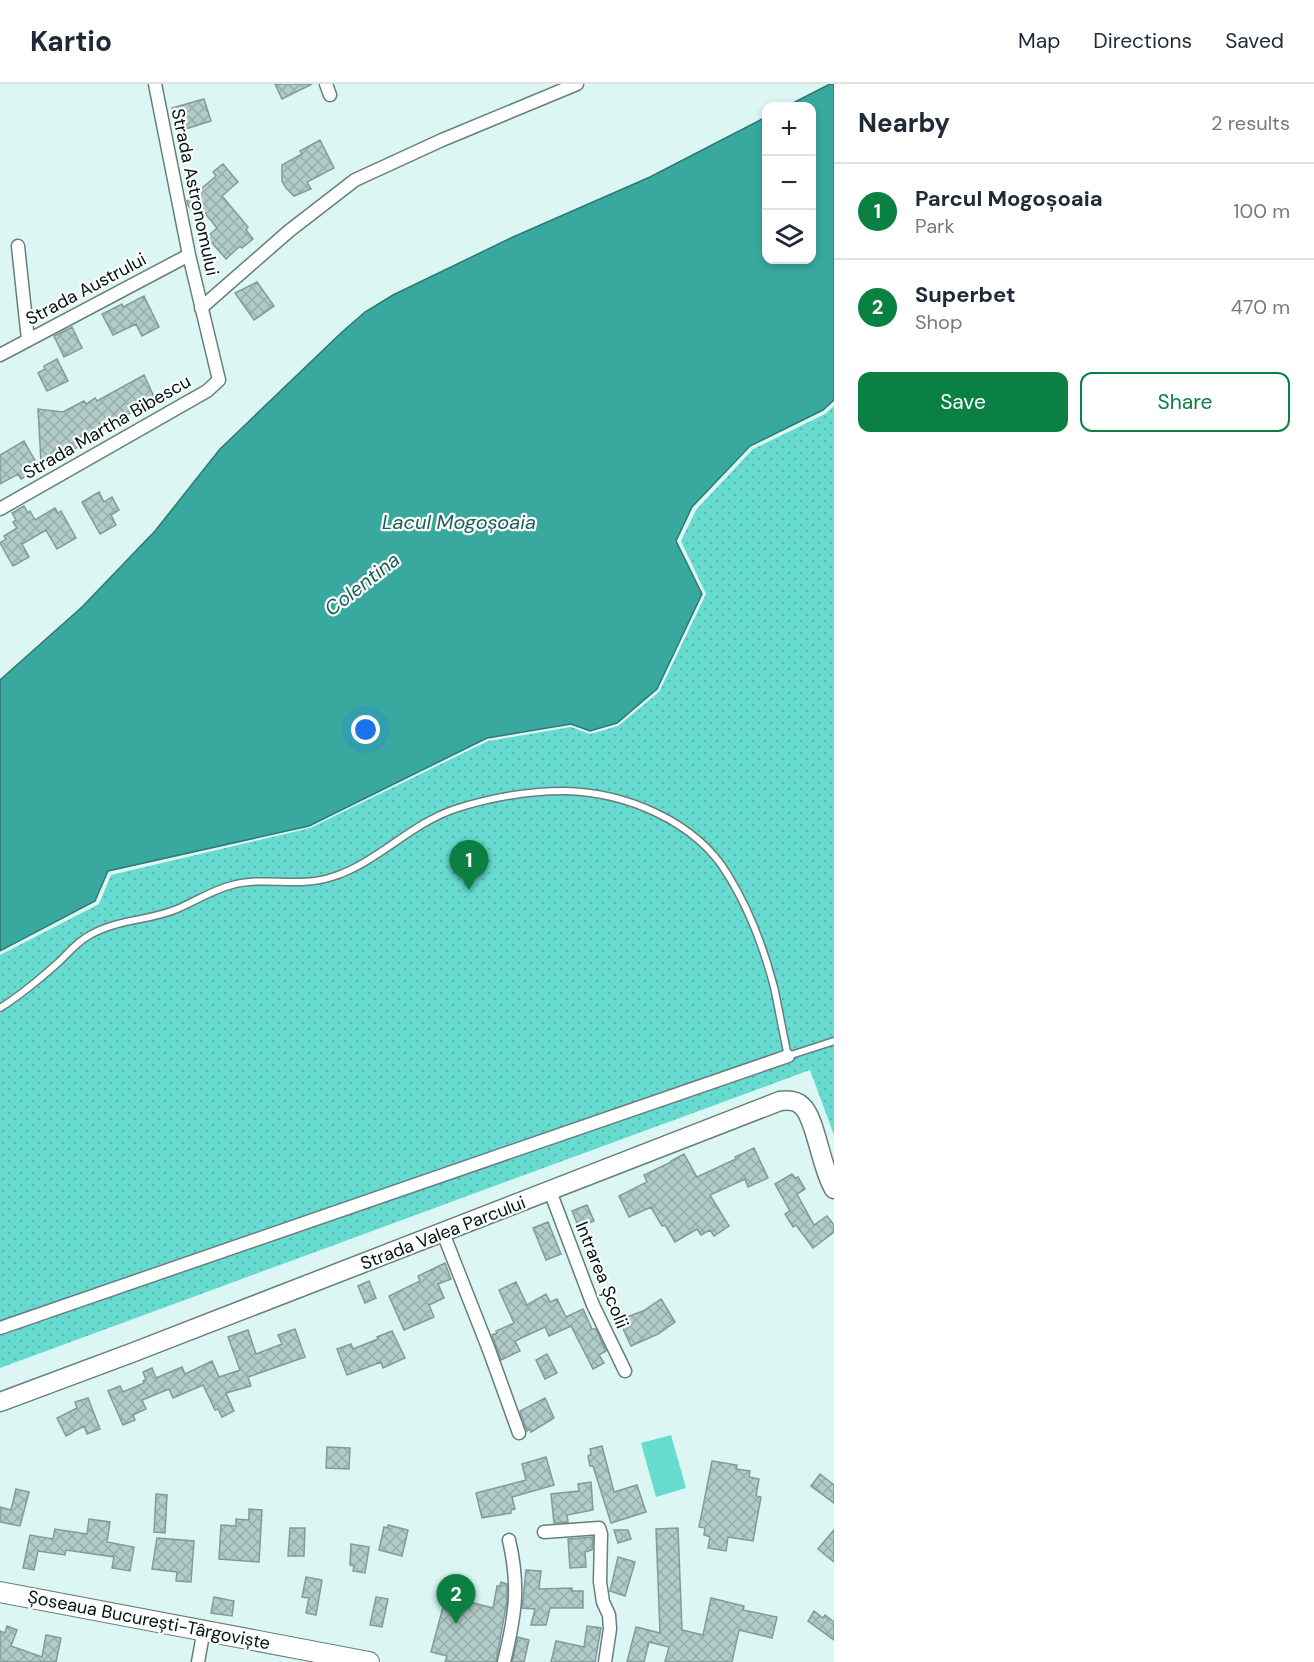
<!DOCTYPE html>
<meta charset="utf-8">
<style>
body{margin:0;font-family:"DM Sans",sans-serif;background:#f2f2f3;color:#1f2937}
.controls{position:absolute;right:18px;top:18px;display:grid;overflow:hidden;border-radius:12px;box-shadow:0 3px 9px #0003}
.controls button{width:54px;height:54px;display:grid;place-items:center;padding:0;border:0;border-bottom:2px solid #e0e1e3;background:#fff;color:#1f2937;font:30px sans-serif}
.you{position:absolute;left:366px;top:646px;width:21px;height:21px;margin:-15px;border:4px solid #fff;border-radius:50%;background:#1a73e8;box-shadow:0 0 0 9px #1a73e833}
.badge{display:grid;place-items:center;width:39px;height:39px;border-radius:50%;background:#0b8043;color:#fff;font-size:20px;font-weight:700}
.pin{position:absolute;translate:-50% -50px;filter:drop-shadow(0 2px 3px #0008)}
.pin::after{content:'';position:absolute;top:32px;width:21px;height:18px;background:inherit;clip-path:polygon(0 0,100% 0,50% 100%)}
.list{margin:0;padding:0;list-style:none}
h2{display:flex;justify-content:space-between;align-items:center;height:78px;margin:0;padding:0 24px;font-size:26px}
h2 small{font-size:20px;font-weight:400;color:#747a83}
.list li{display:grid;grid-template-columns:39px 1fr auto;gap:18px;align-items:center;box-sizing:border-box;height:96px;padding:0 24px;border-top:2px solid #e0e1e3}
.list b{display:block;font-size:22px;white-space:nowrap}
.list p{margin:0;font-size:20px;white-space:nowrap;color:#747a83}
.list em{font-size:20px;font-style:normal;color:#747a83}
.actions{display:flex;gap:12px;padding:18px 24px}
.actions a{flex:1;padding:14px 0;border:2px solid #0b8043;border-radius:12px;text-align:center;font-size:21px;color:#0b8043}
.actions .main{background:#0b8043;color:#fff}
.icon{flex:none;width:33px;height:33px;fill:none;stroke:currentColor;stroke-width:2;stroke-linecap:round;stroke-linejoin:round}
.map{position:relative;flex:none;width:834px;height:1578px;overflow:hidden}
header{display:flex;align-items:center;gap:36px;box-sizing:border-box;height:84px;padding:0 30px;background:#fff;border-bottom:2px solid #e0e1e3}
header strong{font-size:28px}
nav{display:flex;gap:33px;margin-inline-start:auto;font-size:21px}
main{display:flex}
aside{flex:1;background:#fff}
.map>svg:first-child{display:block}
.park{fill:url(#park-dots)}
.pitch{fill:#67dbd0}
.water{fill:#39a9a0;stroke:#2a7b74;stroke-width:1.5}
.building{fill:url(#building-cross-hatch);stroke:#829b98;stroke-width:1.5}
.lines{fill:none;stroke-linecap:round;stroke-linejoin:round}
.lane-casing{stroke:#677f7c;stroke-width:9}
.street-casing{stroke:#677f7c;stroke-width:15}
.secondary-casing{stroke:#677f7c;stroke-width:21}
.primary-casing{stroke:#677f7c;stroke-width:22}
.lane{stroke:#fff;stroke-width:6}
.street{stroke:#fff;stroke-width:12}
.secondary{stroke:#fff;stroke-width:18}
.primary{stroke:#fff;stroke-width:20}
.labels{text-anchor:middle;dominant-baseline:central;stroke-width:4.5;stroke-linejoin:round;paint-order:stroke}
.street-label{font-size:18px;fill:#07100f;stroke:#f9fefd}
.water-label{font-size:20px;font-style:italic;fill:#1f5c57;stroke:#f9fefd}
</style>
<header>
<strong>Kartio</strong>
<nav><a>Map</a><a>Directions</a><a>Saved</a></nav>
</header>
<main>
<div class="map">
<svg width="834" height="1578" viewBox="0 0 834 1578">
<defs>
<pattern id="park-dots" width="8" height="8" patternUnits="userSpaceOnUse" patternTransform="scale(1.5)"><rect width="8" height="8" fill="#67dbd0"/><path d="M2 2h.1M6 6h.1" fill="none" stroke="#58bbb1" stroke-width="1.8" stroke-linecap="round"/></pattern>
<pattern id="building-cross-hatch" width="8" height="8" patternUnits="userSpaceOnUse" patternTransform="scale(1.5)"><rect width="8" height="8" fill="#b1cbc8"/><path d="M0 0l8 8M0 8l8-8" fill="none" stroke="#97adab"/></pattern>
</defs>
<rect width="100%" height="100%" fill="#dbf6f3"/>
<!-- park -->
<path class="park" d="M834 322V1051L810 986 0 1284V871L99 820 111 791 310 744 488 657 571 643 590 650 618 642 659 608 706 510 681 457 696 426 753 365 825 330Z"/>
<!-- pitch -->
<path class="pitch" d="M671 1351 686 1404 656 1413 641 1359Z"/>
<!-- water -->
<path class="water" d="M830 0H834V316L823 326 750 362 692 423 676 457 702 510 657 605 617 639 590 647 571 640 487 654 309 742 108 787 95 817 0 867V596L82 523 155 447 220 365 342 248 365 228 393 211 513 153 650 93 766 33V176H812V22H787Z"/>
<!-- building -->
<path class="building" d="M275 0H312L282 15Z
M204 15 211 37 179 47 172 24Z
M320 56 334 84 307 98 311 105 294 112 286 104 282 97V81L302 70 300 67Z
M223 80 238 98 222 112 248 143 246 146 253 155 242 164 240 162 226 175 207 153 217 144 204 128 197 134 188 121 187 117 216 92 213 88Z
M257 198 274 222 254 236 235 209Z
M144 212 159 243 142 252 136 240 113 251 102 230 122 220 123 223Z
M72 243 82 264 64 273 54 252Z
M57 275 68 297 47 307 38 289 45 285 44 282Z
M144 291 156 317 74 356 78 363 56 375 54 371 41 378 38 325 63 328 84 317 86 320 95 314 97 317Z
M24 357 37 380 33 383 35 387 21 395 18 390 0 400V371Z
M99 408 104 418 112 413 119 426 111 431 116 441 100 450 82 418Z
M24 422 28 429 30 427 35 436 55 424 58 429 61 427 76 454 57 465 46 446 22 460 29 473 13 482 0 459 6 455 4 452 17 444 13 438 16 436 12 429Z
M754 1064 768 1094 748 1103 745 1095 710 1111 729 1142 714 1152 710 1146 701 1151 697 1145 675 1158 665 1141 662 1142 651 1123 629 1133 619 1112 647 1098 644 1091 671 1078V1077L684 1070 697 1093 736 1075 735 1073Z
M792 1090 795 1094 798 1093 805 1105 797 1110 814 1141 827 1132 834 1141V1148L813 1164 796 1141 793 1143 785 1130 790 1127 775 1100Z
M587 1121 594 1137 579 1144 572 1127Z
M548 1138 561 1170 546 1176 533 1144Z
M445 1179 451 1195 438 1200 444 1214 429 1221 434 1233 404 1246 389 1212 420 1197 418 1192Z
M369 1197 376 1214 365 1219 358 1202Z
M516 1198 527 1221 546 1210 550 1218 557 1215 566 1233 583 1225 592 1245H596L606 1267 599 1271 604 1279 593 1285 571 1242 549 1252 545 1243 515 1257 520 1267 501 1276 492 1251 497 1249 496 1247 514 1239 499 1206Z
M661 1215 675 1238 658 1250 631 1262 619 1236 643 1227Z
M295 1245 305 1273 248 1293 251 1302 226 1309 234 1327 222 1333 218 1325 215 1326 203 1301 173 1314 169 1305 142 1316 146 1325 133 1331 135 1336 123 1341 108 1307 120 1302 123 1308 144 1299 143 1297 146 1296 143 1288 152 1284 156 1294 182 1283 185 1290 212 1277 219 1293 240 1286 228 1253 248 1246 256 1270 282 1260 278 1251Z
M392 1247 405 1274 383 1284 381 1278 347 1291 337 1265 351 1260 353 1265 378 1255 377 1253Z
M547 1270 557 1289 545 1295 536 1276Z
M88 1314 100 1345 87 1350 84 1342 66 1352 57 1334 77 1324 75 1318Z
M545 1314 554 1334 531 1348 530 1345 527 1347 520 1327Z
M602 1362 614 1408 637 1401 646 1428 611 1439 593 1382H590L588 1372 591 1370 590 1365Z
M327 1363 350 1364 349 1385 326 1384Z
M546 1373 554 1401 512 1413 515 1425 511 1426V1429L482 1434 476 1409 526 1396 522 1380Z
M712 1377 737 1381 736 1385 750 1387 749 1393 759 1395 756 1412 761 1413 753 1457 728 1453 726 1467 708 1464 710 1453 704 1451 705 1444 699 1443Z
M820 1390 834 1401V1419L811 1402Z
M591 1398 593 1426 567 1431 568 1438 554 1439 551 1410 579 1407 578 1400Z
M16 1405 29 1408 20 1442 0 1438V1423L11 1426Z
M156 1410 167 1411 165 1449 154 1448Z
M249 1425 262 1426 259 1478 219 1475 221 1441 236 1442V1435L249 1436Z
M89 1435 110 1438 107 1458 134 1463 130 1487 112 1484 114 1473 66 1466 65 1471 38 1467 34 1486 23 1484 30 1451 53 1455 55 1445 87 1450Z
M388 1441 408 1446 402 1472 379 1466 384 1443 388 1444Z
M290 1444H305L304 1472H288Z
M678 1444 682 1546 703 1551 711 1514 744 1522 743 1526 777 1533 772 1554 739 1546 732 1578H665L669 1563 649 1558 644 1578H627L636 1543 660 1549 656 1445Z
M614 1446H628L631 1455 618 1459Z
M834 1446V1478L818 1465Z
M593 1453 592 1466 585 1468 586 1483 570 1484 568 1455Z
M157 1454 194 1457 191 1498 176 1497 177 1488 152 1485Z
M351 1460 369 1463 365 1489 353 1487 354 1482 350 1481Z
M618 1473 635 1478 625 1512 610 1507Z
M526 1486 541 1487 539 1505 572 1504V1507H583V1524H550L546 1541H531L535 1525 522 1524Z
M306 1493 322 1496 316 1531 306 1529 309 1514 302 1513Z
M501 1498 507 1500V1517L496 1578H445L447 1572 431 1568 446 1512 493 1524 497 1502H500Z
M214 1513 234 1517 232 1532 211 1529Z
M376 1513 388 1515 382 1543 370 1541Z
M814 1527 823 1534 825 1531 834 1538V1556L808 1537Z
M7 1542 17 1546 11 1562 42 1573 46 1551 61 1554 56 1578H0V1547L5 1549Z
M587 1542 601 1544 595 1578H551L556 1557 584 1563Z
M518 1553 529 1556 524 1578H512Z"/>
<g class="lines">
<!-- lane casing -->
<g class="lane-casing">
<path id="lane" d="M0 924C21 911 41 894 60 877 69 868 78 857 90 851 117 835 149 837 177 825 196 817 212 806 232 801 265 792 299 804 332 793 377 779 410 740 455 725 489 714 529 707 564 707 625 708 696 737 728 791 749 825 764 865 774 903 779 926 783 950 788 972L834 957"/>
</g>
<!-- street casing -->
<g class="street-casing">
<path id="street" d="M326 0 330 11
M18 162 28 256
M201 224 289 147 355 96 442 56 577 0
M0 271 189 171
M0 425 207 307 219 296 189 171 155 0
M550 1107 593 1221 625 1287
M443 1149 489 1266 519 1349
M0 1244 788 972
M544 1448 599 1444 601 1450 600 1498 603 1518 609 1531 610 1545 605 1578
M198 1578 204 1545
M504 1578C515 1532 520 1503 509 1456"/>
</g>
<!-- secondary casing -->
<g class="secondary-casing">
<path id="secondary" d="M0 1318 134 1268 780 1017C787 1016 796 1016 802 1022 816 1034 821 1085 834 1105"/>
</g>
<!-- primary casing -->
<g class="primary-casing">
<path id="primary" d="M0 1508 369 1578"/>
</g>
<!-- lane -->
<use href="#lane" class="lane"/>
<!-- street -->
<use href="#street" class="street"/>
<!-- secondary -->
<use href="#secondary" class="secondary"/>
<!-- primary -->
<use href="#primary" class="primary"/>
</g>
<g class="labels">
<!-- street labels -->
<g class="street-label">
<text transform="translate(195 108) rotate(78)">Strada Astronomului</text>
<text transform="translate(86 205) rotate(-28)">Strada Austrului</text>
<text transform="translate(107 343) rotate(-30)">Strada Martha Bibescu</text>
<text transform="translate(443 1149) rotate(-21)">Strada Valea Parcului</text>
<text transform="translate(602 1191) rotate(68)">Intrarea Școlii</text>
<text transform="translate(149 1536) rotate(11)">Șoseaua București-Târgoviște</text>
</g>
<!-- water labels -->
<g class="water-label">
<text x="459" y="438">Lacul Mogoșoaia</text>
<text transform="translate(362 500) rotate(-38)">Colentina</text>
</g>
</g>
</svg>
<div class="controls">
<button>+</button>
<button>−</button>
<button><svg class="icon" aria-label="layers" viewBox="0 0 24 24"><path d="M12 4l9 5-9 5-9-5zM3 14l9 5 9-5"/></svg></button>
</div>
<div class="you"></div>
<div class="pin badge" style="left:469px;top:806px">1</div>
<div class="pin badge" style="left:456px;top:1540px">2</div>
</div>
<aside>
<h2>Nearby<small>2 results</small></h2>
<ul class="list">
<li><span class="badge">1</span><div><b>Parcul Mogoșoaia</b><p>Park</p></div><em>100 m</em></li>
<li><span class="badge">2</span><div><b>Superbet</b><p>Shop</p></div><em>470 m</em></li>
</ul>
<div class="actions"><a class="main">Save</a><a>Share</a></div>
</aside>
</main>
